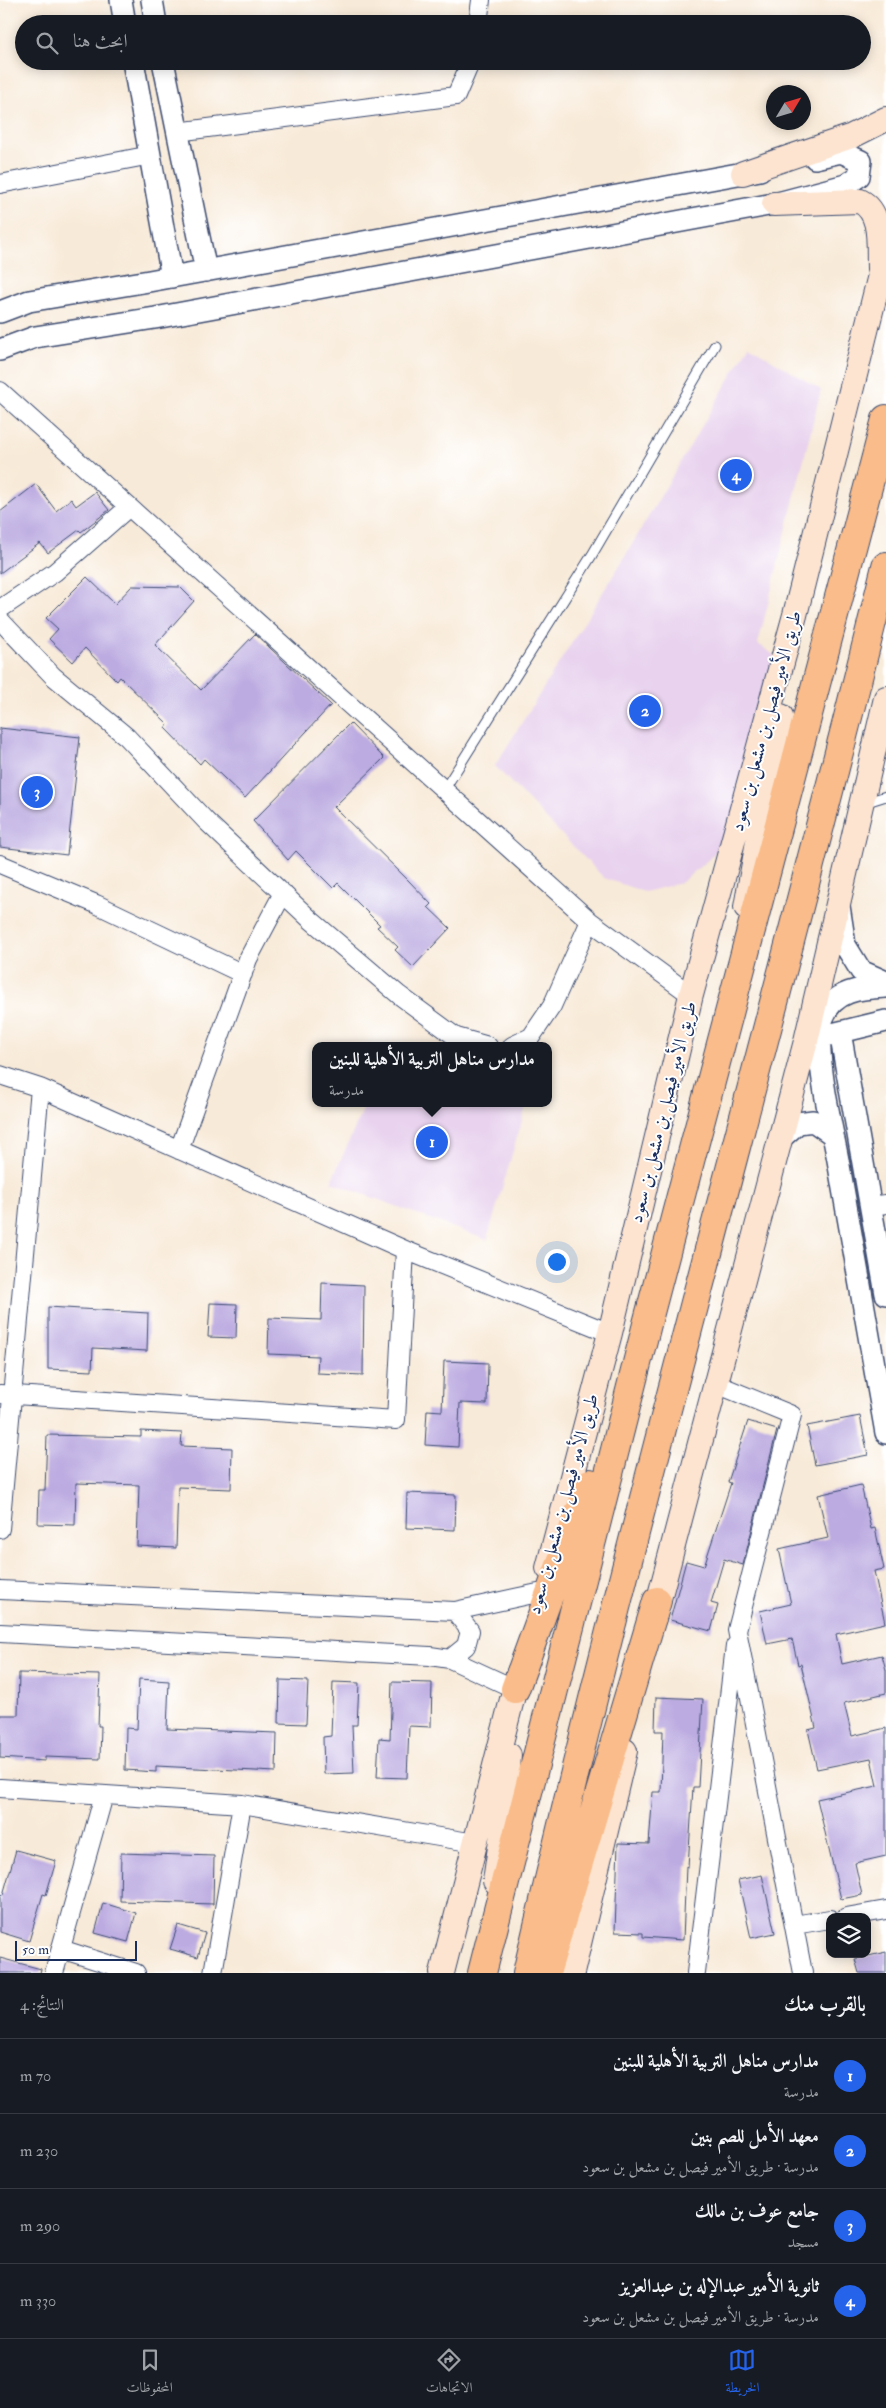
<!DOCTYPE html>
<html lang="ar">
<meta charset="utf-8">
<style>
body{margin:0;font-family:"IM FELL Double Pica",Amiri,serif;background:#242831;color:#f1f3f6;direction:rtl}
.controls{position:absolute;right:15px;bottom:15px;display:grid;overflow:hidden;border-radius:10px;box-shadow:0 2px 12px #0003}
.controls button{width:45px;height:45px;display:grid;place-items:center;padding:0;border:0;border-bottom:1px solid #363941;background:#171b24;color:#f1f3f6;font:25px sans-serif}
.compass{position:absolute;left:766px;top:85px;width:45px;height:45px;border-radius:50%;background:#171b24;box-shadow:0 2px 12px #0003;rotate:52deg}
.scale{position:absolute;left:15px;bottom:12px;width:122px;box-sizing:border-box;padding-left:5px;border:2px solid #1b2f5e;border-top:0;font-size:14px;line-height:18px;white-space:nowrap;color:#1b2f5e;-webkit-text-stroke:4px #fff;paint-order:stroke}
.you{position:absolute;left:556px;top:1261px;width:18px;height:18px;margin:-12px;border:4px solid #fff;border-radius:50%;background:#1a73e8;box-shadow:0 0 0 8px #1a73e833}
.badge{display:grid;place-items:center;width:32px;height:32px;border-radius:50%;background:#2563eb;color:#fff;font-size:16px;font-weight:700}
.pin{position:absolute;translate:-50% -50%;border:2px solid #fff;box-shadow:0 1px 5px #0006}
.popup{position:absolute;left:312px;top:1042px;width:240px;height:65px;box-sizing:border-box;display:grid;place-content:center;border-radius:10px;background:#171b24;filter:drop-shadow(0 1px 4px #0005);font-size:16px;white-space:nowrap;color:#9ea1a6}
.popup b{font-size:19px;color:#f1f3f6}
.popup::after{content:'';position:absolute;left:50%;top:100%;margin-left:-10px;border:10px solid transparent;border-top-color:#171b24}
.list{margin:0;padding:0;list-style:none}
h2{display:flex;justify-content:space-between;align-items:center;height:65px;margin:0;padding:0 20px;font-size:21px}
h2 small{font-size:16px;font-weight:400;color:#9ea1a6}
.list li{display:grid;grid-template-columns:32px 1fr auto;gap:15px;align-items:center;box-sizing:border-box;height:75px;padding:0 20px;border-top:1px solid #363941}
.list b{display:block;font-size:19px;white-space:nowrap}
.list p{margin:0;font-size:16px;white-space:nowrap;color:#9ea1a6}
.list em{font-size:16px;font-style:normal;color:#9ea1a6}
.icon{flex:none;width:28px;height:28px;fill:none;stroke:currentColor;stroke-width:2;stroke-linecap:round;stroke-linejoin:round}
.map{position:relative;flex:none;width:886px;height:1973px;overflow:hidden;direction:ltr}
.search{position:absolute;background:#171b24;box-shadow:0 2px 12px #0003;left:15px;right:15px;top:15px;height:55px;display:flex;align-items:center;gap:12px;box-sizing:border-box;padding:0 18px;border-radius:28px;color:#9ea1a6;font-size:19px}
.sheet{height:365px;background:#171b24}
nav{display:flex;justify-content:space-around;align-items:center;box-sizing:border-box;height:70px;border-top:1px solid #363941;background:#171b24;font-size:14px;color:#9ea1a6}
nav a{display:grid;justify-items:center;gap:2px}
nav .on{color:#2563eb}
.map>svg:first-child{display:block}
.built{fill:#e8d2ee}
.building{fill:#bcabe1}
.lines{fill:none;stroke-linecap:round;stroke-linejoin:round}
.service-casing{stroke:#3c4b70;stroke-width:11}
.minor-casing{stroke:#3c4b70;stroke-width:20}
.tertiary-casing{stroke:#3c4b70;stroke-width:24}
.secondary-casing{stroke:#3c4b70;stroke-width:26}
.primary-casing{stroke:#3c4b70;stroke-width:30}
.service{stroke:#fff;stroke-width:9}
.minor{stroke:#fff;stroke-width:18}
.tertiary{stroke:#fff;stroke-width:21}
.secondary{stroke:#fde4d0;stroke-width:24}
.primary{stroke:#f9bc8a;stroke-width:28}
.labels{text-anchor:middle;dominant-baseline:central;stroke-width:4;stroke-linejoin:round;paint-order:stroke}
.street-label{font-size:19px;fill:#1b2f5e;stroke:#fff}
</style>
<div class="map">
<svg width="886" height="1973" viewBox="0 0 886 1973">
<rect width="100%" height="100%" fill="#fff"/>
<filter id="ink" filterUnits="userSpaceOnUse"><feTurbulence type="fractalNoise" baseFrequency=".02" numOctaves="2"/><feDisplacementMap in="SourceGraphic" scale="10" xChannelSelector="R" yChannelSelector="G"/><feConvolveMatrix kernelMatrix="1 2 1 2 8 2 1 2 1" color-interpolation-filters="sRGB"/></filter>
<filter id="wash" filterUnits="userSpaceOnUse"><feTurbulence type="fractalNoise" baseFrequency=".0096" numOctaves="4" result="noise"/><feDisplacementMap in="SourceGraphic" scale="20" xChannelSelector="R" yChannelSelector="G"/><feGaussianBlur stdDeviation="1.12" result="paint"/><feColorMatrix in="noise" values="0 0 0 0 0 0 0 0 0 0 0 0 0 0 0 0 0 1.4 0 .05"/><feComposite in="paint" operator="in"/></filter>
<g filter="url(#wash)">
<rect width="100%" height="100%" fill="#f8ead8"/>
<!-- built -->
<path class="built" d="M749 346 821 390 758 644 774 655 729 836 709 859 681 883 644 892 604 878 495 766 623 560Z
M366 1103H527L487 1240 331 1182Z"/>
<g id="blocks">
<!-- building -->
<path class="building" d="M36 484 56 511 71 499 76 506 95 492 109 510 81 532 79 530 48 553 40 543 0 573V512Z
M87 577 115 604 132 586 180 587 194 601 155 645 201 690 255 634 331 705 245 798 204 759 200 764 165 728 168 724 120 677 117 681 85 648 73 662 49 639 58 629 46 618Z
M350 723 384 758 334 807 409 881 431 904 428 907 450 928 413 967 395 950 398 947 377 927 380 925 338 883 333 888 296 851 288 860 253 821Z
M0 728 80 737 67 855 0 847Z
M322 1283 364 1285 363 1375 317 1373 318 1356 268 1354 269 1318 321 1320Z
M210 1303 237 1304 236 1338 208 1337Z
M48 1307 148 1313 147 1351 93 1348 92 1371 48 1369Z
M444 1361 488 1363 487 1404 460 1403 458 1447 425 1445 427 1410 442 1411Z
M860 1416 868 1455 815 1465 807 1426Z
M748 1421 777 1430 743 1565 724 1559 711 1603 718 1605 711 1631 670 1620 686 1561 704 1566 731 1483 728 1482Z
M141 1431 182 1433 181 1446 232 1448 231 1489 178 1487 176 1548 137 1546 139 1485 76 1483 75 1525 38 1524 39 1490H45L47 1435 141 1437Z
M861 1485 871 1529 875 1528 884 1569 874 1571 885 1623 836 1634 842 1664 882 1655 886 1670V1693L844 1703 852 1736 886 1728V1856L855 1863 862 1895 841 1899 817 1799 877 1786 871 1758 817 1769 808 1730 816 1728 801 1664 798 1665 792 1639 767 1644 760 1611 791 1604 779 1549 828 1538 818 1495Z
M407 1493 456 1495 455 1530 406 1528Z
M19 1673 100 1675 98 1726H101L100 1759 45 1757V1761L0 1758V1715H18Z
M139 1679 169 1681 167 1729 277 1733 276 1772 156 1766V1772L125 1770 126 1728 137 1729Z
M280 1680 308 1681 306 1724 279 1723Z
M333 1682 359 1683 357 1725H352L354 1773 324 1774 323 1737 331 1736Z
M392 1682 432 1683 431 1727 409 1726 407 1778 377 1777 379 1738 390 1739Z
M656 1697 703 1699 698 1787H693L688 1867 686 1866 683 1940 643 1937V1933L615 1932 618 1843 649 1844 653 1792H661L663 1731H655Z
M16 1850 56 1861 46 1895 43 1894 29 1941 0 1932V1894L3 1895Z
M121 1853 214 1856 213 1904 120 1901Z
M762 1875 775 1933 751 1938 738 1880Z
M103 1903 136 1913 128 1942 95 1933Z
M178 1925 205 1933 198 1957 170 1949Z
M886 1952V1973H859L855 1959Z
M0 1958 41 1969 40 1973H0Z"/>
</g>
</g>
<g filter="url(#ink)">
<use href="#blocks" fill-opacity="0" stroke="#3c4b70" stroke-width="1"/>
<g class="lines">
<!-- service casing -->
<g class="service-casing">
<path id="service" d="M444 790 592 555 715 345
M864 803 886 796"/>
</g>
<!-- minor casing -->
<g class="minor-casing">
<path id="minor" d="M478 24 481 0
M177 132 456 96 471 61
M0 184 151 155
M0 391 590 921 691 995
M0 609 55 572 129 507
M0 620 53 676 127 737 206 821 311 920 399 995 456 1037 488 1046
M0 864 96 904 243 974
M512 1046 531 1037 552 1006 590 921
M0 1075 40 1088 405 1250 610 1333
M179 1150 248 959 283 893
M870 1206 886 1204
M714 1383 792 1415 737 1630 803 1973
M0 1394 396 1420 405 1250
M0 1529 40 1088
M0 1590 455 1611 538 1593
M0 1633 430 1656 450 1659 515 1689
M450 1659 466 1646 470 1631 455 1611
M0 1788 242 1804 475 1843
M846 1917 886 1910
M794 1925 830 1919
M61 1949 136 1973
M54 1973 104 1795
M213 1973 242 1804
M696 1973 735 1646"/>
</g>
<!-- tertiary casing -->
<g class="tertiary-casing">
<path id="tertiary" d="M121 0 125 24
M152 0 156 24
M133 61 172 277
M163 61 206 271
M0 312 29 301 149 281 760 170
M0 350 35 337 155 318 774 204 846 185 859 176 861 161 841 152 815 158
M839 906 845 945 861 971 886 982
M886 987C861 988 833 990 823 1018 812 1047 832 1127 838 1160 854 1251 870 1342 886 1433
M840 1032 886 1294
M828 1035 886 1021
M780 1139 798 1123 813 1121 833 1135"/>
</g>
<!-- secondary casing -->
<g class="secondary-casing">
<path id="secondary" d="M743 173 852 136 886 119
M774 204 860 201C883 213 878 245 879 269
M746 907 781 716
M548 1568 610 1333 691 995 795 615 886 251
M654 1618 806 1041 886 698
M495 1881 505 1813 509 1755
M442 1973 519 1672
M572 1973 625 1751"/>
</g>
<!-- primary casing -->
<g class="primary-casing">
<path id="primary" d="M515 1689 590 1483
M482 1973 647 1324 886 419
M527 1973C636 1501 770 1036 886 566
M546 1973 657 1601"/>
</g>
<!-- service -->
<use href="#service" class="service"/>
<!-- minor -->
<use href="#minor" class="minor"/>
<!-- tertiary -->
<use href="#tertiary" class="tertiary"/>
<!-- secondary -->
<use href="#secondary" class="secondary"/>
<!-- primary -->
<use href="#primary" class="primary"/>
</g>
</g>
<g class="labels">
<!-- street labels -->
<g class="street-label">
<text transform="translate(766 721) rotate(-75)">طريق الأمير فيصل بن مشعل بن سعود</text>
<text transform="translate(663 1112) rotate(-76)">طريق الأمير فيصل بن مشعل بن سعود</text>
<text transform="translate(563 1504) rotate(-75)">طريق الأمير فيصل بن مشعل بن سعود</text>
</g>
</g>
</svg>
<div class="controls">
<button><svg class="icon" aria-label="layers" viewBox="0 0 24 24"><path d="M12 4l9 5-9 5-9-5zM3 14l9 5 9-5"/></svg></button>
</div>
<svg class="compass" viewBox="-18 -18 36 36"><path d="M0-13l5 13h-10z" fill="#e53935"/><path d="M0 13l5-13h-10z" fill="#9ea1a6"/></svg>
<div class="scale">50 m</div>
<div class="you"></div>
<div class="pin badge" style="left:432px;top:1142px">1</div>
<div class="popup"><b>مدارس مناهل التربية الأهلية للبنين</b>مدرسة</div>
<div class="pin badge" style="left:645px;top:711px">2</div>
<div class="pin badge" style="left:37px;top:792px">3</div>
<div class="pin badge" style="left:736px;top:475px">4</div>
<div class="search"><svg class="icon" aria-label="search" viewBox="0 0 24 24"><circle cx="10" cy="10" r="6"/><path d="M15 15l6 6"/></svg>ابحث هنا</div>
</div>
<section class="sheet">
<h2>بالقرب منك<small>النتائج: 4</small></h2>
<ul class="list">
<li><span class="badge">1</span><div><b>مدارس مناهل التربية الأهلية للبنين</b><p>مدرسة</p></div><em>70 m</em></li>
<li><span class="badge">2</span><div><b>معهد الأمل للصم بنين</b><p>مدرسة · طريق الأمير فيصل بن مشعل بن سعود</p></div><em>230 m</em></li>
<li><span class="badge">3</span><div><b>جامع عوف بن مالك</b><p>مسجد</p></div><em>290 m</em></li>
<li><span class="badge">4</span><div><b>ثانوية الأمير عبدالإله بن عبدالعزيز</b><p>مدرسة · طريق الأمير فيصل بن مشعل بن سعود</p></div><em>330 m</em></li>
</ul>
</section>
<nav>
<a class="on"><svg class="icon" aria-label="map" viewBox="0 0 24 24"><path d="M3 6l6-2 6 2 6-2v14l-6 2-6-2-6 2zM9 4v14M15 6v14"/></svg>الخريطة</a>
<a><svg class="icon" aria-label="directions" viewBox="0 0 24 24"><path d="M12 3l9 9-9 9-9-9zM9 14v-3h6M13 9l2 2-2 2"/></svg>الاتجاهات</a>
<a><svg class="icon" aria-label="saved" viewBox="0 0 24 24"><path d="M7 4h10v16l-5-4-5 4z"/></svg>المحفوظات</a>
</nav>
